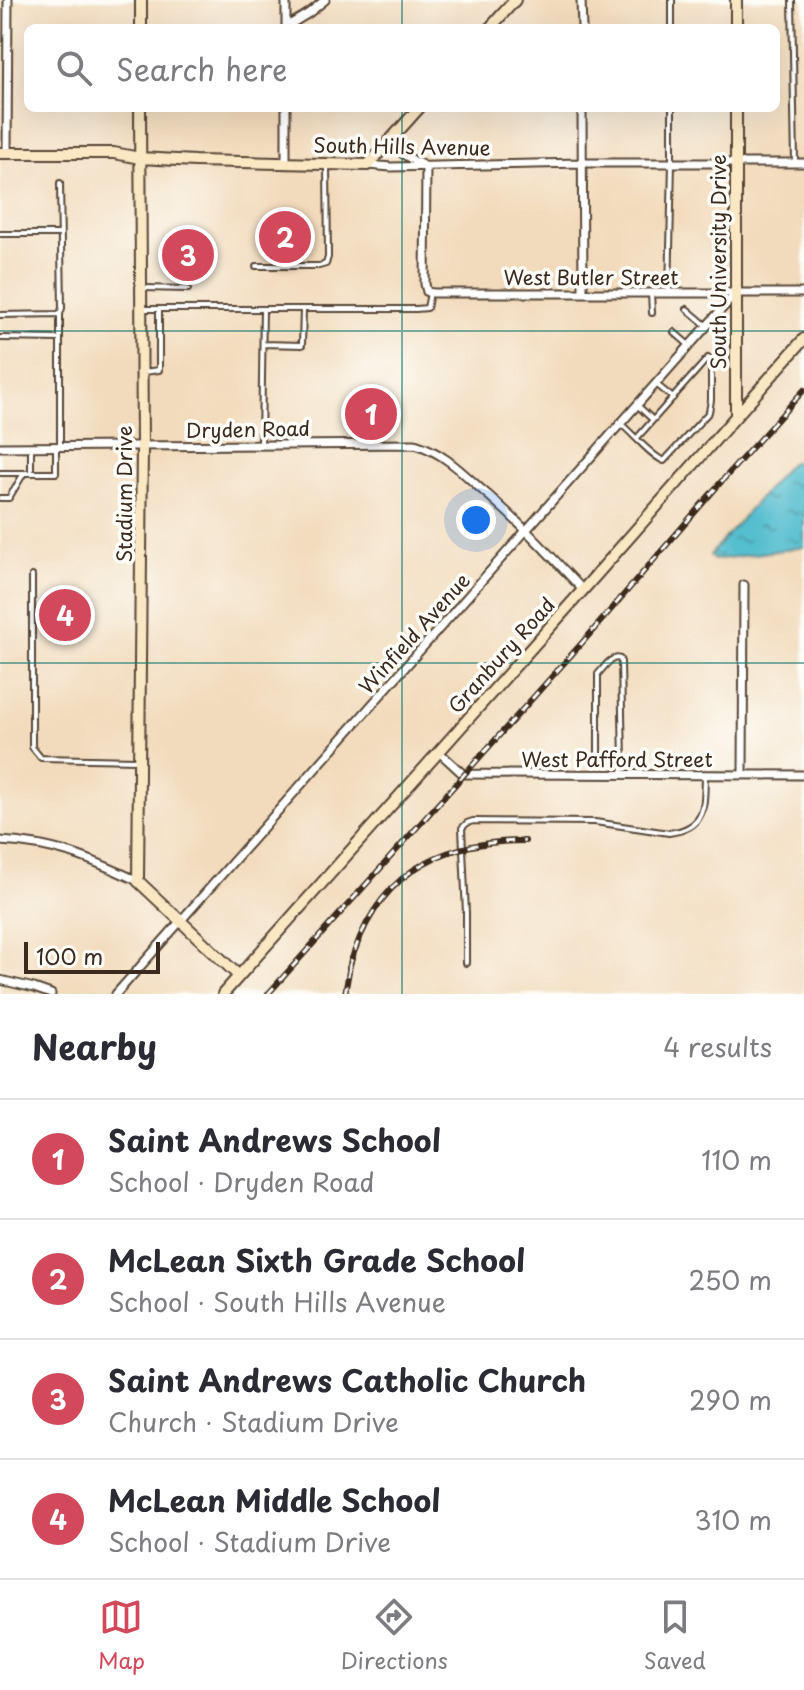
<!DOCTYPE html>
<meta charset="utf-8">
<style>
body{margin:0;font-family:"Playpen Sans",sans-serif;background:#f2f2f3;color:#2b2b33}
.scale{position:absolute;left:24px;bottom:20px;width:136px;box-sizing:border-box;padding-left:8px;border:4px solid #3b2a1e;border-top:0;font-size:22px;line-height:28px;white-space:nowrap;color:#3b2a1e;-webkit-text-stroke:6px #fdfcf7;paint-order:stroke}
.you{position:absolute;left:476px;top:520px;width:28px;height:28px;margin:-20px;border:6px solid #fff;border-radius:50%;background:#1a73e8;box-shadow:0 0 0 12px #1a73e833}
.badge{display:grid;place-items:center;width:52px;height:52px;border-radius:50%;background:#d1495b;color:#fff;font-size:26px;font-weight:700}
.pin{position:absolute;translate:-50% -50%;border:4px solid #fff;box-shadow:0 2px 8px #0006}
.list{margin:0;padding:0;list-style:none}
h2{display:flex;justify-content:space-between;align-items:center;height:104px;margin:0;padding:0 32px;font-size:34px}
h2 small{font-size:26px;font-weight:400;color:#7c7c81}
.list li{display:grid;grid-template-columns:52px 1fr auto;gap:24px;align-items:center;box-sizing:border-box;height:120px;padding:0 32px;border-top:2px solid #e1e1e2}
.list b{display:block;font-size:30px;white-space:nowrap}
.list p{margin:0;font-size:26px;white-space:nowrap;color:#7c7c81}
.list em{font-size:26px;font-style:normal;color:#7c7c81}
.icon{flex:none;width:44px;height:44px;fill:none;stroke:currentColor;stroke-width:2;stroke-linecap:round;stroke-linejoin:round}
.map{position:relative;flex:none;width:804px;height:994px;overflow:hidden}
.search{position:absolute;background:#fff;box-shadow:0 8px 32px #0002;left:24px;right:24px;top:24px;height:88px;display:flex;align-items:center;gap:20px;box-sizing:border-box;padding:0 28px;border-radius:12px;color:#7c7c81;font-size:30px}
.sheet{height:584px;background:#fff}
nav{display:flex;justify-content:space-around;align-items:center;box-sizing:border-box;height:112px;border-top:2px solid #e1e1e2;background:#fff;font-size:22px;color:#7c7c81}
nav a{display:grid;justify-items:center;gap:4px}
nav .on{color:#d1495b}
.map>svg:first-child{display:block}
.water{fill:url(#water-ripples);stroke:#487476;stroke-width:2}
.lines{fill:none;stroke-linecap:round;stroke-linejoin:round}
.lane-casing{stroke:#564536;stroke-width:8}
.street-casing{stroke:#564536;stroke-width:11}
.secondary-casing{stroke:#564536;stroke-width:14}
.lane{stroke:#fff;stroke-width:4}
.street{stroke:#fff;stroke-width:7}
.secondary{stroke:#fae7c3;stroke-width:10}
.rail-casing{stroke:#3b2a1e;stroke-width:6}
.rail{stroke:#fdfcf7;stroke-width:3;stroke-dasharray:9;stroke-linecap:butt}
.grid{fill:none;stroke:#0f766e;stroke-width:2;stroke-opacity:0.55}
.labels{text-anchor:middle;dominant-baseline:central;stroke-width:7;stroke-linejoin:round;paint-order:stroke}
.street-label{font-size:20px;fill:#3b2a1e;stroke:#fdfcf7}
</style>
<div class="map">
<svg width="804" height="994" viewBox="0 0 804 994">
<defs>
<pattern id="water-ripples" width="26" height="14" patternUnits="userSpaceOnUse" patternTransform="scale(2)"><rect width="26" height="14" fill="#54becf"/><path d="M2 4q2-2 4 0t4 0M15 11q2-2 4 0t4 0" fill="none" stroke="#479ba7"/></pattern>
</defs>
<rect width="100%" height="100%" fill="#fdfcf7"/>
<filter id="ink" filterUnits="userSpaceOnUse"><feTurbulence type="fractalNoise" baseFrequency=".0125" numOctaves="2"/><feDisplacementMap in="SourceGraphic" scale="16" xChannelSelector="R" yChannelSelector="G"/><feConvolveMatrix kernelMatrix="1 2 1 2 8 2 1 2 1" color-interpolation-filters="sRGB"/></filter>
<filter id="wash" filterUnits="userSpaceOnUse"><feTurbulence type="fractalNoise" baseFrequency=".006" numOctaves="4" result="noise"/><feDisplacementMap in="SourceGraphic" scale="32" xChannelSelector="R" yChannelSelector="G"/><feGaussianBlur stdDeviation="1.8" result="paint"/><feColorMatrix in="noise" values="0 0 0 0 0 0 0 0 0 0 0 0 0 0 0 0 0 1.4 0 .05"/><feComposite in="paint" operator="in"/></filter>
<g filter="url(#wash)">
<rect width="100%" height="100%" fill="#f2dbbc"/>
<!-- water -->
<path class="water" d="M800 460 804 462V547L714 560 710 555 790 463Z"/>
</g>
<g filter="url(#ink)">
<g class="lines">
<!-- lane casing -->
<g class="lane-casing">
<path id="lane" d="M672 0V28
M792 0 795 162
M0 234H61
M256 266H319L326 264 328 257 327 166
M143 288 188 289
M651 293 652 313
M669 293 672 163V108
M144 309H416L427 308 430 293
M687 309 707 326
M60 314 62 308 60 183
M0 315 60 314V445
M674 332 690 346
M0 338 60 339
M263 344 302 345 303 309
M144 372 159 370V310
M656 384 673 398
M637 405 653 420
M621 424C633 434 651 456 664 461L709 412 711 400V360L708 358 637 438
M261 445 263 309
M31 447V473
M0 473H24L9 498H0
M24 473H56V448
M32 576V747L41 758 137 760
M622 775 623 763 621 662 620 659C611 655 604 668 598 674V756H622
M466 963V913L462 828 467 823 473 821 595 822 669 833C707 828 704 806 705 775"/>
</g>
<!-- street casing -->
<g class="street-casing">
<path id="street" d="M286 0V28
M581 0 582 28
M286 27 309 13 325 0
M582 108 583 293
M390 140C399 154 410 158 424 166
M7 153 8 0
M286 163V108
M368 165 391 167 582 163H804
M426 167 425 284 427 292 434 293H804
M0 447 415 444C442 452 460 470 481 489 518 520 550 555 583 590
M439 752 463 774 804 775
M743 775 744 585
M0 841C56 844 89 858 138 881
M0 980 34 988 51 994
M116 994 736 293"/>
</g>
<!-- secondary casing -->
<g class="secondary-casing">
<path id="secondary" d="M141 28V0
M490 28 515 0
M736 28V0
M140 108 142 447 138 881 239 976
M0 153H114L140 158 195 161 368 165 419 108
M736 416V108
M223 994 583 590 804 339"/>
</g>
<!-- lane -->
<use href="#lane" class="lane"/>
<!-- street -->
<use href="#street" class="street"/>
<!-- secondary -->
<use href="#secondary" class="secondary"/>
<!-- rail casing -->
<g class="rail-casing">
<path id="rail" d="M349 968C375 878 433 841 525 841
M268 994 589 635 721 482 804 390
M345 994 351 959"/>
</g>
<!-- rail -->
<use href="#rail" class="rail"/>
</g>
</g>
<!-- grid -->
<path class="grid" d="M402 0V28M402 108V994M0 331H804M0 663H804"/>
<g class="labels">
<!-- street labels -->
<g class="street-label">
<text transform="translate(402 146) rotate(1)">South Hills Avenue</text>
<text transform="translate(718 262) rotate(-90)">South University Drive</text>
<text x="591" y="277">West Butler Street</text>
<text transform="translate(248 429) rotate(-1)">Dryden Road</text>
<text transform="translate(124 494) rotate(-90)">Stadium Drive</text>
<text transform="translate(414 633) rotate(-48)">Winfield Avenue</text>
<text transform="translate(501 655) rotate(-48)">Granbury Road</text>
<text x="617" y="759">West Pafford Street</text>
</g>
</g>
</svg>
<div class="scale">100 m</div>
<div class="you"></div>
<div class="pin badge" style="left:371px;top:414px">1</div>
<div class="pin badge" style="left:285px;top:237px">2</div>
<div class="pin badge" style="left:188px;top:255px">3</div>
<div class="pin badge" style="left:65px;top:615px">4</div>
<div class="search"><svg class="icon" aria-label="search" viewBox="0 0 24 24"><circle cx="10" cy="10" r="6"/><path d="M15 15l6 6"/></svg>Search here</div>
</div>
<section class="sheet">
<h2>Nearby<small>4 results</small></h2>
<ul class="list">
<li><span class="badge">1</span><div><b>Saint Andrews School</b><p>School · Dryden Road</p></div><em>110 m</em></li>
<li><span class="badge">2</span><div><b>McLean Sixth Grade School</b><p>School · South Hills Avenue</p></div><em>250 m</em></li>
<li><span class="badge">3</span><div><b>Saint Andrews Catholic Church</b><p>Church · Stadium Drive</p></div><em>290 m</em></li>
<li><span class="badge">4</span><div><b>McLean Middle School</b><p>School · Stadium Drive</p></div><em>310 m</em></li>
</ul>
</section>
<nav>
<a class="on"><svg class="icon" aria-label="map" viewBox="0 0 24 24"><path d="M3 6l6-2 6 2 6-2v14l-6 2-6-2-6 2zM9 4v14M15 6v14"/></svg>Map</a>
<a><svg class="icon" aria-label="directions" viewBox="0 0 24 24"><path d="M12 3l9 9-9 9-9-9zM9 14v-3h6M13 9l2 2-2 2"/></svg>Directions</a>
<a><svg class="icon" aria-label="saved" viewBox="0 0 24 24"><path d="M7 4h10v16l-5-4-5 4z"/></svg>Saved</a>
</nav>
